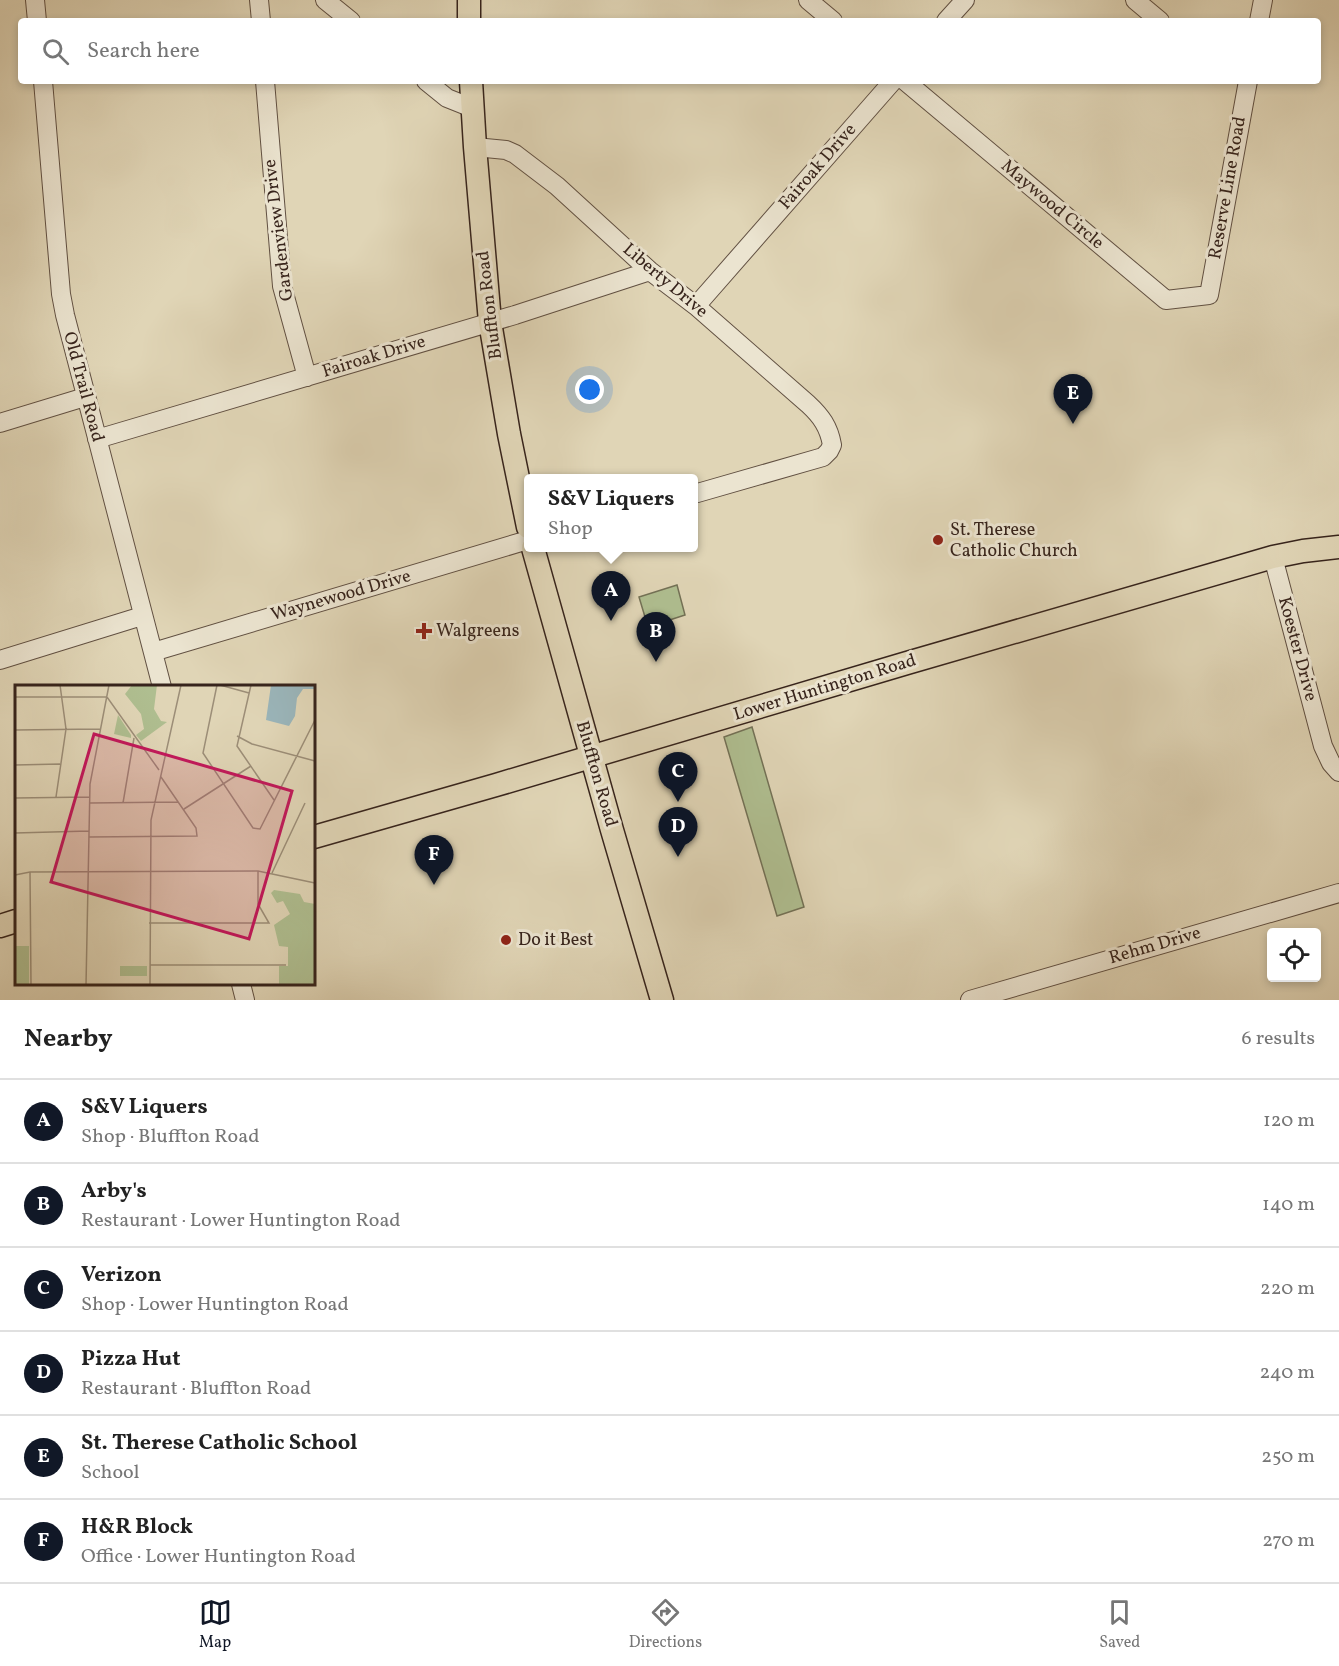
<!DOCTYPE html>
<meta charset="utf-8">
<style>
body{margin:0;font-family:Vollkorn,serif;background:#f6f6f6;color:#222}
.controls{position:absolute;right:18px;bottom:18px;display:grid;overflow:hidden;border-radius:6px;box-shadow:0 3px 9px #0003}
.controls button{width:54px;height:54px;display:grid;place-items:center;padding:0;border:0;border-bottom:2px solid #e0e0e0;background:#fff;color:#222;font:30px sans-serif}
.you{position:absolute;left:590px;top:390px;width:21px;height:21px;margin:-15px;border:4px solid #fff;border-radius:50%;background:#1a73e8;box-shadow:0 0 0 9px #1a73e833}
.badge{display:grid;place-items:center;width:39px;height:39px;border-radius:50%;background:#111827;color:#fff;font-size:20px;font-weight:700}
.pin{position:absolute;translate:-50% -50px;filter:drop-shadow(0 2px 3px #0008)}
.pin::after{content:'';position:absolute;top:32px;width:21px;height:18px;background:inherit;clip-path:polygon(0 0,100% 0,50% 100%)}
.popup{position:absolute;left:524px;top:474px;width:174px;height:78px;box-sizing:border-box;display:grid;place-content:center;border-radius:6px;background:#fff;filter:drop-shadow(0 2px 4px #0005);font-size:20px;white-space:nowrap;color:#767676}
.popup b{font-size:22px;color:#222}
.popup::after{content:'';position:absolute;left:50%;top:100%;margin-left:-12px;border:12px solid transparent;border-top-color:#fff}
.list{margin:0;padding:0;list-style:none}
h2{display:flex;justify-content:space-between;align-items:center;height:78px;margin:0;padding:0 24px;font-size:26px}
h2 small{font-size:20px;font-weight:400;color:#767676}
.list li{display:grid;grid-template-columns:39px 1fr auto;gap:18px;align-items:center;box-sizing:border-box;height:84px;padding:0 24px;border-top:2px solid #e0e0e0}
.list b{display:block;font-size:22px;white-space:nowrap}
.list p{margin:0;font-size:20px;white-space:nowrap;color:#767676}
.list em{font-size:20px;font-style:normal;color:#767676}
.icon{flex:none;width:33px;height:33px;fill:none;stroke:currentColor;stroke-width:2;stroke-linecap:round;stroke-linejoin:round}
.map{position:relative;flex:none;width:1339px;height:1000px;overflow:hidden}
.search{position:absolute;background:#fff;box-shadow:0 3px 9px #0003;left:18px;right:18px;top:18px;height:66px;display:flex;align-items:center;gap:15px;box-sizing:border-box;padding:0 21px;border-radius:6px;color:#767676;font-size:22px}
.sheet{height:582px;background:#fff}
nav{display:flex;justify-content:space-around;align-items:center;box-sizing:border-box;height:84px;border-top:2px solid #e0e0e0;background:#fff;font-size:16px;color:#767676}
nav a{display:grid;justify-items:center;gap:3px}
nav .on{color:#111827}
.map>svg:first-child{display:block}
.green{fill:#afbe90;stroke:#737156;stroke-width:1.5}
.lines{fill:none;stroke-linecap:round;stroke-linejoin:round}
.minor-casing{stroke:#615042;stroke-width:20}
.major-casing{stroke:#37241c;stroke-width:25}
.minor{stroke:#ebe4d0;stroke-width:18}
.major{stroke:#e0d5b6;stroke-width:22}
.poi-dot{fill:#8f2418;stroke:#ebe4d0;stroke-width:2}
.labels{text-anchor:middle;dominant-baseline:central;stroke-width:6;stroke-linejoin:round;paint-order:stroke}
.street-label{font-size:18px;fill:#37241c;stroke:#ebe4d0}
.poi-label{font-size:18px;fill:#37241c;stroke:#ebe4d0;text-anchor:start}
.inset-road{fill:none;stroke:#9c8e78;stroke-width:1.5}
.view{fill:#c2185b;fill-opacity:0.15;stroke:#c2185b;stroke-width:3}
.inset-edge{fill:none;stroke:#37241c;stroke-width:3}
</style>
<div class="map">
<svg width="1339" height="1000" viewBox="0 0 1339 1000">
<rect width="100%" height="100%" fill="#e0d5b6"/>
<filter id="stains"><feTurbulence type="fractalNoise" baseFrequency=".00333" numOctaves="4"/><feColorMatrix values="0 0 0 0 .2 0 0 0 0 .09 0 0 0 0 .02 0 0 0 .5 -.17"/></filter>
<radialGradient id="worn" r=".72"><stop offset=".6" stop-color="#630" stop-opacity="0"/><stop offset="1" stop-color="#630" stop-opacity=".3"/></radialGradient>
<!-- green -->
<path class="green" d="M677 585 685 615 648 627 639 597Z
M752 727 804 907 777 916 724 737Z"/>
<g class="lines">
<!-- minor casing -->
<g class="minor-casing">
<path id="minor" d="M35 0 37 21
M259 0 261 21
M325 0 351 21
M808 0 833 21
M1135 0 1160 21
M946 21 965 0
M1259 21 1263 0
M43 81 61 294 65 315 162 687
M265 81 282 286 307 377
M426 81 447 98 472 108
M905 81 1166 300 1209 295 1248 81
M475 147 506 150 515 154 557 186 650 271 696 306 808 404C821 416 829 427 832 445L829 451 823 457 694 494
M696 306 893 81
M0 423 85 397
M97 439 515 315 650 271
M1273 557 1323 746 1331 763 1339 772
M153 652 528 540
M0 660 142 616
M241 984 245 1000
M970 1000 1339 893"/>
</g>
<!-- major casing -->
<g class="major-casing">
<path id="major" d="M469 0V21
M471 81 475 147 490 322 509 434 528 527
M533 548 612 830 662 1000
M314 837 496 785 907 663 1273 557 1303 551 1339 547
M0 926 16 921"/>
</g>
<!-- minor -->
<use href="#minor" class="minor"/>
<!-- major -->
<use href="#major" class="major"/>
</g>
<!-- markers -->
<g class="poi-dot">
<circle cx="938" cy="540" r="6"/>
<path d="M421 622h6v6h6v6h-6v6h-6v-6h-6v-6h6z"/>
<circle cx="506" cy="940" r="6"/>
</g>
<g class="labels">
<!-- street labels -->
<g class="street-label">
<text transform="translate(818 167) rotate(-49)">Fairoak Drive</text>
<text transform="translate(1228 188) rotate(-80)">Reserve Line Road</text>
<text transform="translate(1052 205) rotate(40)">Maywood Circle</text>
<text transform="translate(279 230) rotate(-97)">Gardenview Drive</text>
<text transform="translate(665 281) rotate(40)">Liberty Drive</text>
<text transform="translate(490 305) rotate(-97)">Bluffton Road</text>
<text transform="translate(374 357) rotate(-17)">Fairoak Drive</text>
<text transform="translate(83 387) rotate(75)">Old Trail Road</text>
<text transform="translate(341 596) rotate(-16)">Waynewood Drive</text>
<text transform="translate(1297 649) rotate(75)">Koester Drive</text>
<text transform="translate(825 688) rotate(-17)">Lower Huntington Road</text>
<text transform="translate(596 774) rotate(74)">Bluffton Road</text>
<text transform="translate(1155 946) rotate(-16)">Rehm Drive</text>
</g>
<!-- poi labels -->
<g class="poi-label">
<text x="950" y="530">St. Therese<tspan x="950" dy="21">Catholic Church</tspan></text>
<text x="436" y="631">Walgreens</text>
<text x="518" y="940">Do it Best</text>
</g>
</g>
<!-- overview -->
<g transform="translate(15 685)">
<rect width="300" height="300" fill="#e0d5b6"/>
<path d="M117 0H142L139 24 146 36 152 37 126 56 121 50 129 44 126 29 110 9ZM103 30 116 50V53L99 49ZM259 205 285 209 289 217 300 219V300H264V281H273V262L264 261 259 240 275 229 268 216 262 218 256 208ZM0 261H14V300H0ZM105 281H132V291H105Z" fill="#afbe90"/>
<path d="M256 0H300V4H288L282 13 280 31 274 41 251 35Z" fill="#9ab5ba"/>
<path class="inset-road" d="M202 0 188 68 238 143 245 144 300 35M205 0 234 8M236 0 222 61 259 115M0 12H92L144 85M0 45 85 44M222 51 237 59 300 76M0 80 45 79M41 112 51 44 45 0M0 113 75 112M75 118 163 117M108 118 119 53M169 124 236 81M0 148 74 146M74 152 182 151 181 143 146 92M15 187 16 300M257 188 290 118M0 190 15 187 243 186 300 198M134 238H254L243 219V186M135 280H271M71 300 75 99 94 0M135 300 136 135 166 0"/>
<path class="view" d="M79 49 277 106 234 254 36 197Z"/>
<rect width="300" height="300" class="inset-edge"/>
</g>
<rect width="100%" height="100%" filter="url(#stains)"/>
<rect width="100%" height="100%" fill="url(#worn)"/>
</svg>
<div class="controls">
<button><svg class="icon" aria-label="locate" viewBox="0 0 24 24"><circle cx="12" cy="12" r="6"/><path d="M12 2v4M12 18v4M2 12h4M18 12h4"/></svg></button>
</div>
<div class="you"></div>
<div class="pin badge" style="left:611px;top:621px">A</div>
<div class="popup"><b>S&amp;V Liquers</b>Shop</div>
<div class="pin badge" style="left:656px;top:662px">B</div>
<div class="pin badge" style="left:678px;top:802px">C</div>
<div class="pin badge" style="left:678px;top:857px">D</div>
<div class="pin badge" style="left:1073px;top:424px">E</div>
<div class="pin badge" style="left:434px;top:885px">F</div>
<div class="search"><svg class="icon" aria-label="search" viewBox="0 0 24 24"><circle cx="10" cy="10" r="6"/><path d="M15 15l6 6"/></svg>Search here</div>
</div>
<section class="sheet">
<h2>Nearby<small>6 results</small></h2>
<ul class="list">
<li><span class="badge">A</span><div><b>S&amp;V Liquers</b><p>Shop · Bluffton Road</p></div><em>120 m</em></li>
<li><span class="badge">B</span><div><b>Arby's</b><p>Restaurant · Lower Huntington Road</p></div><em>140 m</em></li>
<li><span class="badge">C</span><div><b>Verizon</b><p>Shop · Lower Huntington Road</p></div><em>220 m</em></li>
<li><span class="badge">D</span><div><b>Pizza Hut</b><p>Restaurant · Bluffton Road</p></div><em>240 m</em></li>
<li><span class="badge">E</span><div><b>St. Therese Catholic School</b><p>School</p></div><em>250 m</em></li>
<li><span class="badge">F</span><div><b>H&amp;R Block</b><p>Office · Lower Huntington Road</p></div><em>270 m</em></li>
</ul>
</section>
<nav>
<a class="on"><svg class="icon" aria-label="map" viewBox="0 0 24 24"><path d="M3 6l6-2 6 2 6-2v14l-6 2-6-2-6 2zM9 4v14M15 6v14"/></svg>Map</a>
<a><svg class="icon" aria-label="directions" viewBox="0 0 24 24"><path d="M12 3l9 9-9 9-9-9zM9 14v-3h6M13 9l2 2-2 2"/></svg>Directions</a>
<a><svg class="icon" aria-label="saved" viewBox="0 0 24 24"><path d="M7 4h10v16l-5-4-5 4z"/></svg>Saved</a>
</nav>
